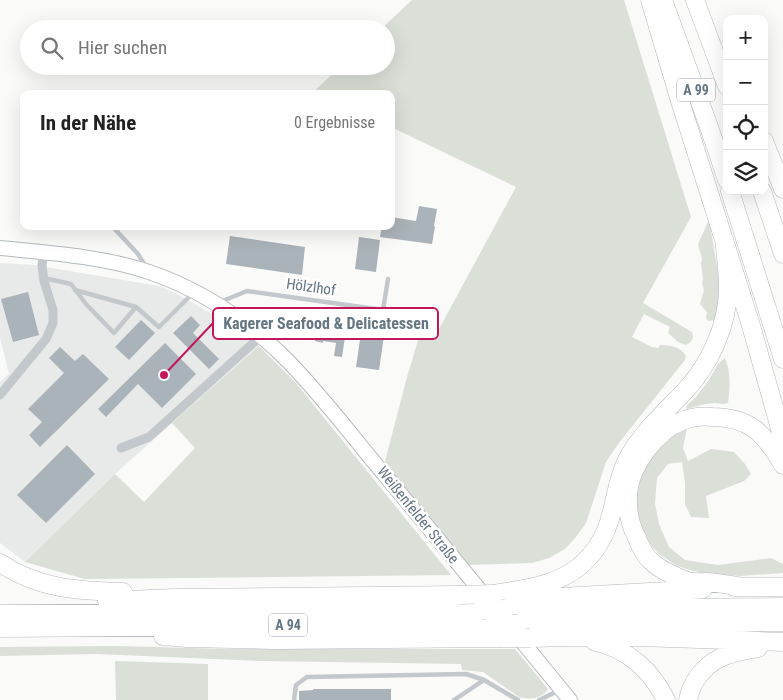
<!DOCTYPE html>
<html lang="de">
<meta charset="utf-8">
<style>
body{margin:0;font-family:"Roboto Condensed",sans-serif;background:#f2f2f2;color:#222}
.controls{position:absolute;right:15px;top:15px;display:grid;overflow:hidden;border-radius:10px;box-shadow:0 5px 20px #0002}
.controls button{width:45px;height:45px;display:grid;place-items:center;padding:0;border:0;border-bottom:1px solid #e0e0e0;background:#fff;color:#222;font:25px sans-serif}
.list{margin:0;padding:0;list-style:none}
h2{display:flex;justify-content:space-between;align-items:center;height:65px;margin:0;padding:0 20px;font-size:21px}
h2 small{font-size:16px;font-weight:400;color:#767676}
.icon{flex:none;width:28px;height:28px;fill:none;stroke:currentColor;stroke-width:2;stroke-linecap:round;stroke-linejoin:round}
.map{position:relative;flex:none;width:783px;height:700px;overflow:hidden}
.search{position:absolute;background:#fff;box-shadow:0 5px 20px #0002;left:20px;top:20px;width:375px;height:55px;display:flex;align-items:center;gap:12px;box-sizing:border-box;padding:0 18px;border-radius:28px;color:#767676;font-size:19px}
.panel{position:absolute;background:#fff;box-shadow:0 5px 20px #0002;left:20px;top:90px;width:375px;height:140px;border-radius:10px}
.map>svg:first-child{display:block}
.built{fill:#e8e9e9}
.green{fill:#dadfd7}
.building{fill:#aab3b9}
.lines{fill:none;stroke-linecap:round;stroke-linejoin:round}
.secondary-casing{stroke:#b3babf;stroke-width:16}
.highway-casing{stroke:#b4b9bd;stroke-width:19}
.lane{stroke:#c3c8cc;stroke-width:4.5}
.street{stroke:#c3c8cc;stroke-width:9}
.secondary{stroke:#fff;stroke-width:14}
.highway{stroke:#fff;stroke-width:18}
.highway-bridge-casing{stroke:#b4b9bd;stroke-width:19;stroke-linecap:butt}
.highway-bridge{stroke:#fff;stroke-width:18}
.labels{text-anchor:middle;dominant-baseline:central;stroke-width:5;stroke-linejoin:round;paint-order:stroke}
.shield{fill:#fff;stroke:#939fa8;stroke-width:1}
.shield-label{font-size:14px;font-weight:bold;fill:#657683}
.street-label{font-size:15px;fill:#657683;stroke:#fff}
.leader{fill:none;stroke:#c2185b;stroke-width:2}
.callout-dot{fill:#c2185b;stroke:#fff;stroke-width:2}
.callout{fill:#fff;stroke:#c2185b;stroke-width:2}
.callout-label{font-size:16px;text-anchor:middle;font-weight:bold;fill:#657683}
</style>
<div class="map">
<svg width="783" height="700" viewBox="0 0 783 700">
<rect width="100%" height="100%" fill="#fafaf8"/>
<!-- built -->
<path class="built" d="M0 263 34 265 159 286 175 293 214 315 259 346 115 474 25 562 0 543V382L9 374 0 338Z"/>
<!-- green -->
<path class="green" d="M412 0H624L691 217 643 303 692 332C694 339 692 342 686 345L678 342 668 333 670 327 644 314 632 337 652 347 658 348 660 345C670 345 681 347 686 356L685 360 618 444 606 462 586 523 576 537 565 549 549 558 532 563 467 565 384 465 407 377 422 327 439 329 516 187 391 127V94H311L341 66H386V29H381Z
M709 220 719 278V296L715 320 708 321 706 318 707 312 700 304 704 290 702 283 703 279 701 263 702 259 698 244Z
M259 346 296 383 451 575 85 579 25 562 115 474 144 502 195 448 172 423Z
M725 358C731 372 730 388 728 403 723 405 720 403 715 403 706 403 695 407 686 409L687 405 694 399 707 383 718 364Z
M687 428 683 448 688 461 711 449 734 452 745 464 751 474 744 481 706 496 709 518 691 517 685 504V483L682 462 668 464 657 478 655 504 659 524 669 547 685 560 718 565 771 558 783 564V573L740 576 701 573 677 566 659 554 647 541 640 527 637 515 636 492 650 456 669 435Z
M116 646 229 649H515L548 689C541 699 530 700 519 697L483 672 462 670 461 664 262 661 96 654 0 656V647Z
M115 661 208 664V700H116Z"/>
<!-- building -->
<path class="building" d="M419 206 437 209 434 226 435 227 432 244 380 237 382 226H391V217L416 221Z
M230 236 305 247 302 275 226 264Z
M359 237 380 240 376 272 355 269Z
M28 292 39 335 13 342 1 299Z
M302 311 327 315 326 327 346 330 342 357 334 356 336 343 323 341V343L315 341 317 327 300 324Z
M191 316 200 325 193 333 219 359 209 369 173 333Z
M141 320 155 333 129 360 115 347Z
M361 333 384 336 379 370 356 367Z
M165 343 196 374 162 408 138 384 106 417 98 409Z
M60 347 75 361 83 354 109 379 40 447 29 435 42 422 28 409 64 373 49 358Z
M67 445 95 474 46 523 17 495Z
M313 689H391V700H299V691L313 690Z"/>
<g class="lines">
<!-- secondary casing -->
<g class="secondary-casing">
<path id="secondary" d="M0 248C50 253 101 256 149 272 202 290 249 322 288 361 317 391 343 424 369 456 409 504 448 551 487 599
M515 633 570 700"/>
</g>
<!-- highway casing -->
<g class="highway-casing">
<path id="highway" d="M650 0 680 101 750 322 783 439
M663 0 708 124 727 180
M695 0 727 86
M764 141 783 189
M730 191 783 359
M762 191 783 254
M0 563C39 589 78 591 123 592
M734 587H783
M744 587C731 585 719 583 706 582 700 582 693 583 687 581 676 577 659 569 651 561 644 555 640 546 637 538 630 525 627 509 628 494 630 466 656 431 682 421 692 417 703 416 712 417 750 417 765 434 783 465
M494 594C523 589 556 586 580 566 595 553 606 535 611 515 616 497 618 477 627 460 641 433 664 413 685 391 710 364 728 325 728 288 728 272 726 255 724 239
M526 595 561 597 703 589
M107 601 174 598 459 595
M505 609 783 607
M0 614 482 610
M518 624 783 622
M0 628 493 624
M163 636 187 638 276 640 500 638
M530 638 611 636 783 642
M595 642C627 648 652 671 666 700
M688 700C691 682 704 666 720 658 732 652 745 650 758 648"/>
</g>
<!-- lane -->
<path class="lane" d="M112 226 138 254 146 267
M44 278 71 284 86 304 114 333 136 307 75 290
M220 302 247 291 383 310 403 320
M136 307 159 327 192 294
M383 310 388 279
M294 700 296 685 307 677 466 674 484 680 518 700
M454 700 484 680
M539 700 558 691"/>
<!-- street -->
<path class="street" d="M0 395 46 339 53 323V310L44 281 42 265 44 252
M121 448 149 437 261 336"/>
<!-- secondary -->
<use href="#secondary" class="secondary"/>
<!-- highway -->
<use href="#highway" class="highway"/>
<!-- highway-bridge casing -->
<g class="highway-bridge-casing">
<path id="highway-bridge" d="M459 595 494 594
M482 610 505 609
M493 624H518
M500 638H530"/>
</g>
<!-- highway-bridge -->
<use href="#highway-bridge" class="highway-bridge"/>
</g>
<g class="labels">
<!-- shield labels -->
<g class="shield">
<rect x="677" y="78.5" width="38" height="23" rx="4"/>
<rect x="269" y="613.5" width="38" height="23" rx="4"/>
</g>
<g class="shield-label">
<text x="696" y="90">A 99</text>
<text x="288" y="625">A 94</text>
</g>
<!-- street labels -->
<g class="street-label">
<text transform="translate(311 287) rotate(8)">Hölzlhof</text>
<text transform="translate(418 515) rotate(51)">Weißenfelder Straße</text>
</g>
</g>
<!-- callouts -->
<path class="leader" d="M164 375L213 323"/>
<circle class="callout-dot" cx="164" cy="375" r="5"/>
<rect class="callout" x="213" y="308" width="225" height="31" rx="5"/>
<g class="callout-label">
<text x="326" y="329">Kagerer Seafood &amp; Delicatessen</text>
</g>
</svg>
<div class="controls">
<button>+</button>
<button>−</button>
<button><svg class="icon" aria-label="locate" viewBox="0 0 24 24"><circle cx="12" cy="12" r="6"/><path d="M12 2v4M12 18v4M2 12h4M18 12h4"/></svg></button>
<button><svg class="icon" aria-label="layers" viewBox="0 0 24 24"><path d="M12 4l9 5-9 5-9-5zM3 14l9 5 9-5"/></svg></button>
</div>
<div class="search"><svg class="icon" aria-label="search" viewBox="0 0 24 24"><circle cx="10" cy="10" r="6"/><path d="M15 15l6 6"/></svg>Hier suchen</div>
<section class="panel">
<h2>In der Nähe<small>0 Ergebnisse</small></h2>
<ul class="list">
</ul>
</section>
</div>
